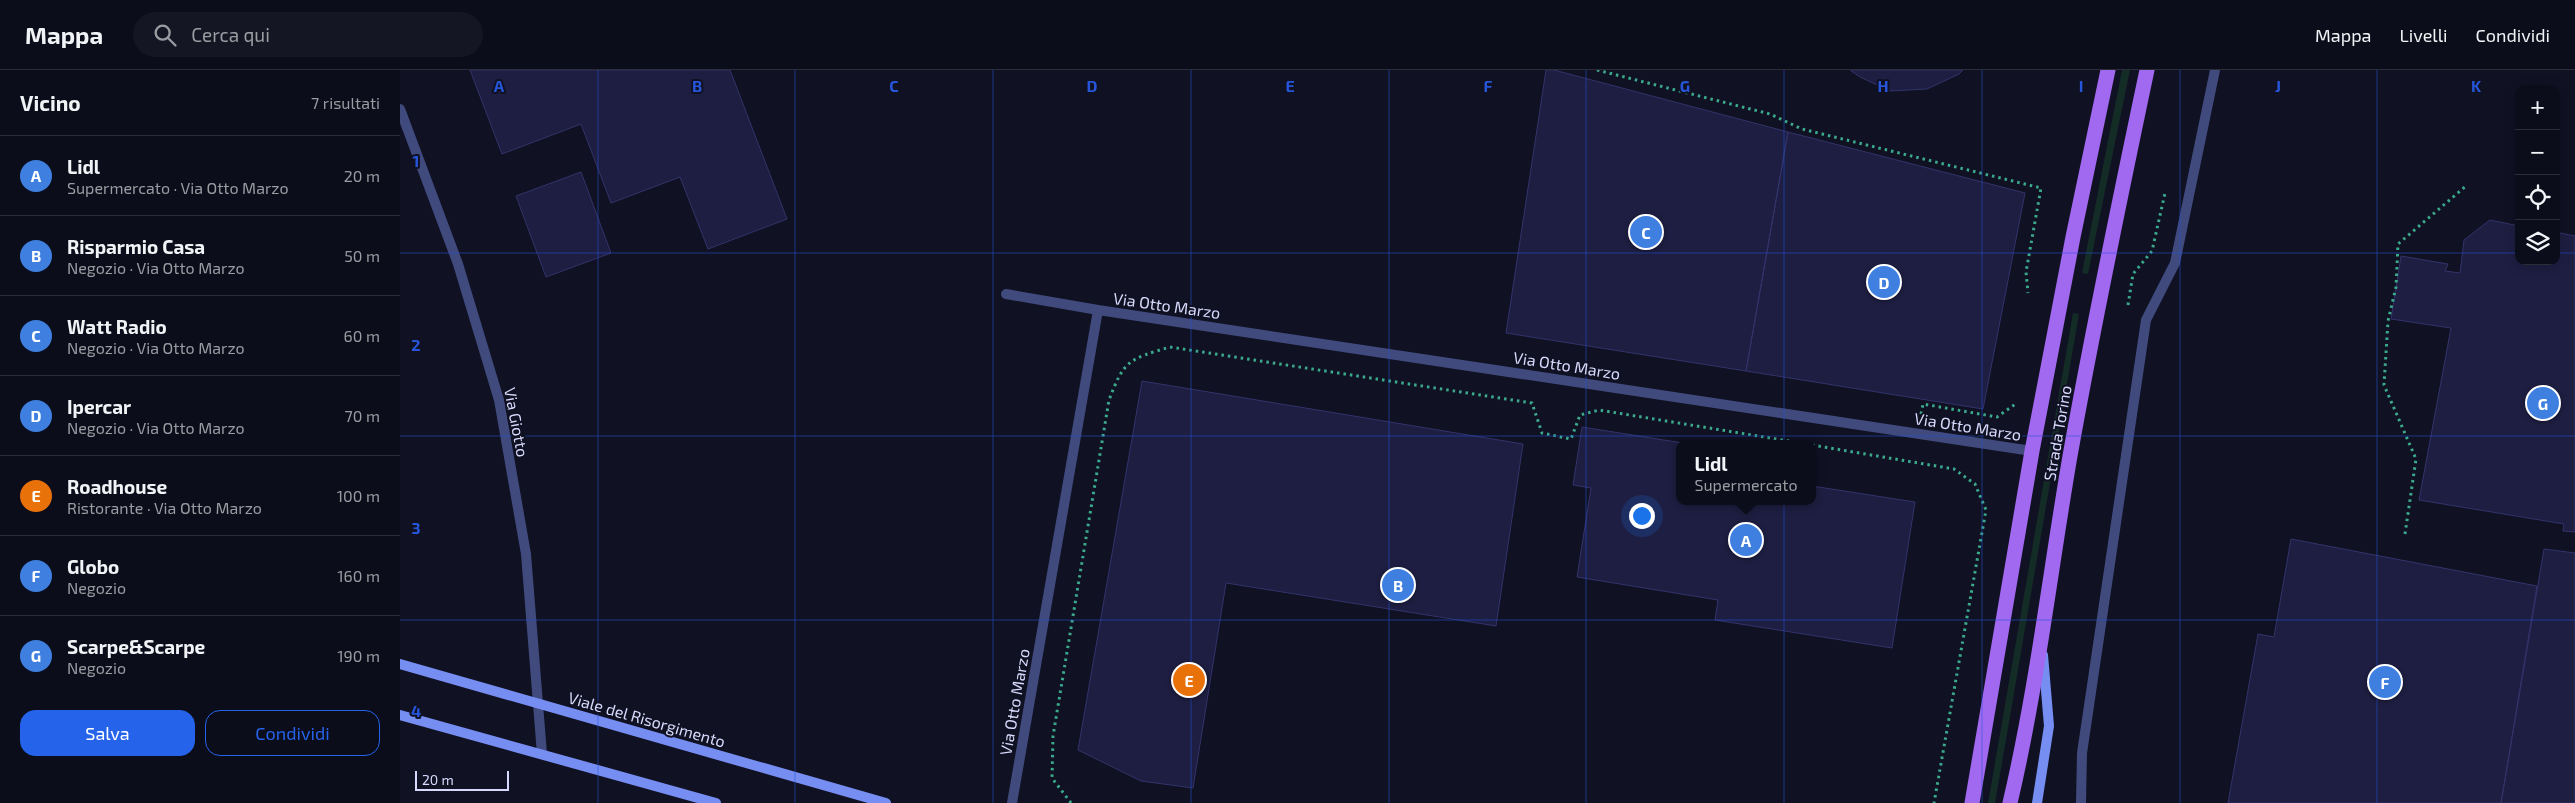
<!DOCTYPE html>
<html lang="it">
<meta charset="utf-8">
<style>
body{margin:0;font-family:"Exo 2",sans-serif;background:#151623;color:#f1f3f6}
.controls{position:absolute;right:15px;top:15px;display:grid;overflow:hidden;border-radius:10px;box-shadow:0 2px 12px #0003}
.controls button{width:45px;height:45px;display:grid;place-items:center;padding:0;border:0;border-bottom:1px solid #2c2d39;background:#0c0d1a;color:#f1f3f6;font:25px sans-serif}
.scale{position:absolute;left:15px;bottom:12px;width:94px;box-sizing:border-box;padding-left:5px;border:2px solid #d6d9fb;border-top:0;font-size:14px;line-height:18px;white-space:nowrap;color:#d6d9fb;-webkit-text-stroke:4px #101123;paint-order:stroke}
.you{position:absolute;left:1241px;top:445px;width:18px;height:18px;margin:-12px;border:4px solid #fff;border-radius:50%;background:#1a73e8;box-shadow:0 0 0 8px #1a73e833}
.badge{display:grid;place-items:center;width:32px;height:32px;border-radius:50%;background:#2563eb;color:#fff;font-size:16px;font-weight:700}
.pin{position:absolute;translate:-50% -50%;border:2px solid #fff;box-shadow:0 1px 5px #0006}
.popup{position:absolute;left:1276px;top:370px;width:140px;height:65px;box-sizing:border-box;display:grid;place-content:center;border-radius:10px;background:#0c0d1a;filter:drop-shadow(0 1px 4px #0005);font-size:16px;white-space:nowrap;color:#9a9ca2}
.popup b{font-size:19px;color:#f1f3f6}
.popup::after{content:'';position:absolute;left:50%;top:100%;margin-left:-10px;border:10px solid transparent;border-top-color:#0c0d1a}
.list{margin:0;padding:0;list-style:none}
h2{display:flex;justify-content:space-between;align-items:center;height:65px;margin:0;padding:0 20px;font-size:21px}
h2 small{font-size:16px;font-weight:400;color:#9a9ca2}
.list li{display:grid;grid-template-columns:32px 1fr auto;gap:15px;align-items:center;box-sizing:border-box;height:80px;padding:0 20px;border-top:1px solid #2c2d39}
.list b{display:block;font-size:19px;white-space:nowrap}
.list p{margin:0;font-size:16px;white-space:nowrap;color:#9a9ca2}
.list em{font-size:16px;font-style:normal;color:#9a9ca2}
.actions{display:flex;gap:10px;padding:15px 20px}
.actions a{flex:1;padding:11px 0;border:1px solid #2563eb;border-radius:15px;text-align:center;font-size:18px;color:#2563eb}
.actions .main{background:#2563eb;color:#fff}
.icon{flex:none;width:28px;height:28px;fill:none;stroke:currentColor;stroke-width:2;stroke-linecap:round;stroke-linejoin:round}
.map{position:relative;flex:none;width:2175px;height:733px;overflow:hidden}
header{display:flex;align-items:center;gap:30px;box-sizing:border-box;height:70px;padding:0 25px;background:#0c0d1a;border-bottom:1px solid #2c2d39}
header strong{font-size:24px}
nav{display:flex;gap:28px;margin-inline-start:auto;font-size:18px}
.search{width:350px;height:45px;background:#151623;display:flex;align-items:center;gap:12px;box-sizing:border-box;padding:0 18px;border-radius:28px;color:#9a9ca2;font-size:19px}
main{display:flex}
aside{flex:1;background:#0c0d1a}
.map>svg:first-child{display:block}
.green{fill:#142c26}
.building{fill:#1e1e42;stroke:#33336b}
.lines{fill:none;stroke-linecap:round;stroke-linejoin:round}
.path{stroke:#3baa8c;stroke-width:3;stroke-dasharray:2.5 4;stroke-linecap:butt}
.lane{stroke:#404a7d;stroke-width:10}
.street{stroke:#404a7d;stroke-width:10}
.secondary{stroke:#768df2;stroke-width:10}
.primary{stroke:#a168f0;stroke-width:15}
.grid{fill:none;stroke:#2655da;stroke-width:1;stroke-opacity:0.55}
.labels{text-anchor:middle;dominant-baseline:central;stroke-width:4;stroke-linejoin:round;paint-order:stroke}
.street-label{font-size:16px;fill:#d6d9fb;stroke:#101123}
.grid-label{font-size:16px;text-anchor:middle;font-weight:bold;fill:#2655da;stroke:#101123;stroke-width:4;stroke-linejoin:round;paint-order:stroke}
</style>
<header>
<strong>Mappa</strong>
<div class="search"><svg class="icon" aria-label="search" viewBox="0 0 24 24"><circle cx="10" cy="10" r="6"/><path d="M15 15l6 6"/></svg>Cerca qui</div>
<nav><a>Mappa</a><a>Livelli</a><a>Condividi</a></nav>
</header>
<main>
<aside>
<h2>Vicino<small>7 risultati</small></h2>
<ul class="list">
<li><span class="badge" style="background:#3f7fe0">A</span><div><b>Lidl</b><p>Supermercato · Via Otto Marzo</p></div><em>20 m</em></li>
<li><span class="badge" style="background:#3f7fe0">B</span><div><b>Risparmio Casa</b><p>Negozio · Via Otto Marzo</p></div><em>50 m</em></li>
<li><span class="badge" style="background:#3f7fe0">C</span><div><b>Watt Radio</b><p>Negozio · Via Otto Marzo</p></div><em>60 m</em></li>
<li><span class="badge" style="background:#3f7fe0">D</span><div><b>Ipercar</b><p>Negozio · Via Otto Marzo</p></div><em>70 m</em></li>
<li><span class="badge" style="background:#e8710a">E</span><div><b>Roadhouse</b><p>Ristorante · Via Otto Marzo</p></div><em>100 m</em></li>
<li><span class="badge" style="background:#3f7fe0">F</span><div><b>Globo</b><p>Negozio</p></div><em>160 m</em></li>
<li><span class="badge" style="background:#3f7fe0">G</span><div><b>Scarpe&amp;Scarpe</b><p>Negozio</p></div><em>190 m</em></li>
</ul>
<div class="actions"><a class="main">Salva</a><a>Condividi</a></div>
</aside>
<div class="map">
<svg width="2175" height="733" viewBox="0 0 2175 733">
<rect width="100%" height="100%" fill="#101123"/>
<!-- green -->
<path class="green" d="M1722 0H1730L1688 204 1682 203Z
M1673 243 1679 244 1607 664 1595 733H1588Z"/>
<!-- building -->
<path class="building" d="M70 0H330L387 149 308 179 280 107 211 133 181 54 102 84Z
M1146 0H1154L1388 62 1346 301 1106 263Z
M1450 0H1563L1559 4 1527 19 1490 21 1460 7Z
M1388 62 1625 123 1583 339 1346 301Z
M181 102 211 183 146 207 116 126Z
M2090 150 2119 156V191H2156V162L2175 166V462L2163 461 2164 454 2019 430 2051 258 1991 249 2001 186 2048 194 2045 201 2060 203 2064 170Z
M742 311 1123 374 1096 556 826 513 793 718 741 711 678 680Z
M1182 357 1289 374H1280V431H1412V416L1515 432 1492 578 1315 550 1318 530 1177 507 1191 418 1173 415Z
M1891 469 2137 516 2101 733H1828L1858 564 1874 567Z
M2144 479 2175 483V733H2101Z"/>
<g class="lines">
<!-- path -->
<path class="path" d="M1197 0 1370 44 1402 59 1641 118 1626 202 1628 223
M1728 235 1733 204 1752 181 1765 123
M1521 344 1523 334 1597 347 1617 333
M1412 375 1554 399 1575 414 1586 440 1534 733
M2005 464 2016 389 1984 315 1988 251 1996 217 1998 174 2066 116
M671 733 652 708 653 666 709 330C724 290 729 289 770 277L1132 333 1142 363 1171 369 1180 345 1199 340 1407 374"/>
<!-- lane -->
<path class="lane" d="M1681 733 1682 683 1746 250 1775 193 1815 0"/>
<!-- street -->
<path class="street" d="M0 39 58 194 99 330 126 484 142 684
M606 224 698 240
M612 733 698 240 1632 381"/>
<!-- secondary -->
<path class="secondary" d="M0 594 486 733
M0 645 316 733
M1637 733 1649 656 1643 585"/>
<!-- primary -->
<path class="primary" d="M1572 733 1632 381 1673 167 1708 0
M1610 733C1637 618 1650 502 1670 386 1693 257 1720 128 1747 0"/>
</g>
<!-- grid -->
<path class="grid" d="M198 0V733M395 0V733M593 0V733M791 0V733M989 0V733M1186 0V733M1384 0V733M1582 0V733M1780 0V733M1977 0V733M0 183H2119M2156 183H2175M0 366H2175M0 550H2175"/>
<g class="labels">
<!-- street labels -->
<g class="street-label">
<text transform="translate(767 235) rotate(8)">Via Otto Marzo</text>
<text transform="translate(1167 295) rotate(9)">Via Otto Marzo</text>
<text transform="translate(117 352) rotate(79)">Via Giotto</text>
<text transform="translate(1568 356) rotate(9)">Via Otto Marzo</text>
<text transform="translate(1657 363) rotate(-80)">Strada Torino</text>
<text transform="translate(614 632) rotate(-80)">Via Otto Marzo</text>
<text transform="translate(247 649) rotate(16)">Viale del Risorgimento</text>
</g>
</g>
<g class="grid-label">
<text x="99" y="22">A</text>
<text x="297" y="22">B</text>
<text x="494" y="22">C</text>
<text x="692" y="22">D</text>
<text x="890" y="22">E</text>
<text x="1088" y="22">F</text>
<text x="1285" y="22">G</text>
<text x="1483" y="22">H</text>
<text x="1681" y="22">I</text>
<text x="1878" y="22">J</text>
<text x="2076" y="22">K</text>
<text x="16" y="97">1</text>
<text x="16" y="281">2</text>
<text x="16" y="464">3</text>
<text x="16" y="647">4</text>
</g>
</svg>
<div class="controls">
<button>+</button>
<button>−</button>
<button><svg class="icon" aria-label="locate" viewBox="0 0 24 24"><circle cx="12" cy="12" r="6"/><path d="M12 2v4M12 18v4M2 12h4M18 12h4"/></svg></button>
<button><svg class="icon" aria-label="layers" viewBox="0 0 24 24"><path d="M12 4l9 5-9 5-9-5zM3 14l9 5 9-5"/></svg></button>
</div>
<div class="scale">20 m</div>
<div class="you"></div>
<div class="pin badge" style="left:1346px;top:470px;background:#3f7fe0">A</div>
<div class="popup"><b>Lidl</b>Supermercato</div>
<div class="pin badge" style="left:998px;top:515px;background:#3f7fe0">B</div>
<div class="pin badge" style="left:1246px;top:162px;background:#3f7fe0">C</div>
<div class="pin badge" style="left:1484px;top:212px;background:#3f7fe0">D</div>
<div class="pin badge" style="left:789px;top:610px;background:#e8710a">E</div>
<div class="pin badge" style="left:1985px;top:612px;background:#3f7fe0">F</div>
<div class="pin badge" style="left:2143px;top:333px;background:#3f7fe0">G</div>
</div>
</main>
